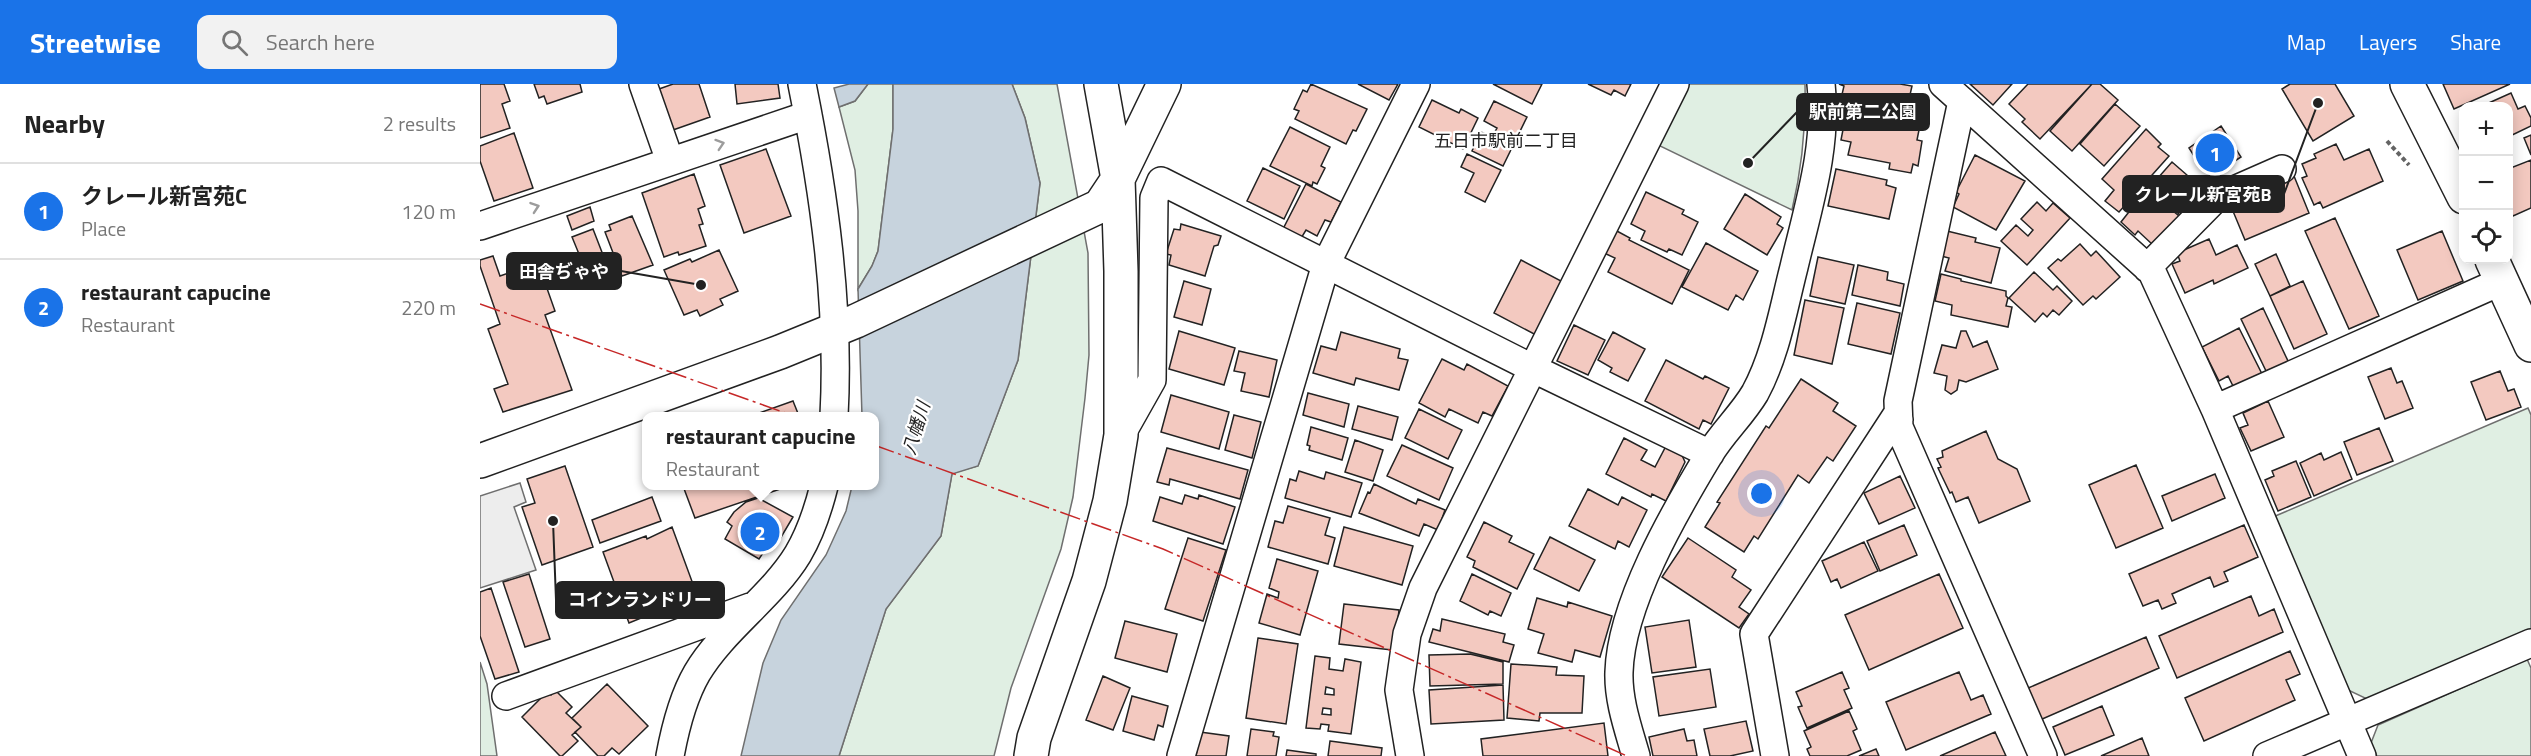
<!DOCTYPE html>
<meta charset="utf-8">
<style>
body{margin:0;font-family:"Titillium Web","Noto Sans JP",sans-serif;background:#f2f2f2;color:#222}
.controls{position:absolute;right:18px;top:18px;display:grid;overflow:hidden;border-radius:12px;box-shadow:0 3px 15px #0003}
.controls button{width:54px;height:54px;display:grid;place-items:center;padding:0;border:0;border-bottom:2px solid #e0e0e0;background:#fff;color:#222;font:30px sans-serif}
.you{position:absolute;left:1282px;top:410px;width:21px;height:21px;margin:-15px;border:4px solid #fff;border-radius:50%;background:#1a73e8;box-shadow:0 0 0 9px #1a73e833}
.badge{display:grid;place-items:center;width:39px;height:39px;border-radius:50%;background:#1a73e8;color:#fff;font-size:20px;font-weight:700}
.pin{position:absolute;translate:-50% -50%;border:3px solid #fff;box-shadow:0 2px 6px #0006}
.popup{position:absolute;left:162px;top:328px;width:237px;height:78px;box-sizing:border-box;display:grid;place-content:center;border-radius:12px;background:#fff;filter:drop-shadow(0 2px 4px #0005);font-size:20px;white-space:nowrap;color:#767676}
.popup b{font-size:22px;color:#222}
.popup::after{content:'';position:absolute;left:50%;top:100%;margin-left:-12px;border:12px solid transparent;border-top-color:#fff}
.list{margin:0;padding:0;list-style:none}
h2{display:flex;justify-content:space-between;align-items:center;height:78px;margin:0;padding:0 24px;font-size:26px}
h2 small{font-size:20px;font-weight:400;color:#767676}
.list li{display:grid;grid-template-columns:39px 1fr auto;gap:18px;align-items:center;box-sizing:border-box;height:96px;padding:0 24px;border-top:2px solid #e0e0e0}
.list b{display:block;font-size:22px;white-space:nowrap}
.list p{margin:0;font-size:20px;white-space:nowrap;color:#767676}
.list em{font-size:20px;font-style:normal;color:#767676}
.icon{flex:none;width:33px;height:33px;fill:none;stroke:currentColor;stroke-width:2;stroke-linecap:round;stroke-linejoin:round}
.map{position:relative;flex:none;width:2051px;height:672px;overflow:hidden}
header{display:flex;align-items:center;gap:36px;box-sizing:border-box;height:84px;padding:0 30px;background:#1a73e8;color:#fff}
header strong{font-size:28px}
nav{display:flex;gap:33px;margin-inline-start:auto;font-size:21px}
.search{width:420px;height:54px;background:#f2f2f2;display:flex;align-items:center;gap:15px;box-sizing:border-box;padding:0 21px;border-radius:12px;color:#767676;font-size:22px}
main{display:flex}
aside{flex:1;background:#fff}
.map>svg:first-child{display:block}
.green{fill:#e0efe3;stroke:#6f6f6f;stroke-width:1.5}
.parking{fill:#ededed;stroke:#6f6f6f;stroke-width:1.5}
.water{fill:#c7d3dd;stroke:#6f6f6f;stroke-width:1.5}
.building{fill:#f3c9c0;stroke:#222;stroke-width:1.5;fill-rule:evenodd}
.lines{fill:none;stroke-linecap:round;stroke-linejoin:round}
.minor-casing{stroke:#222;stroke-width:30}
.tertiary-casing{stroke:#222;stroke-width:36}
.path{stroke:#646464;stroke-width:4;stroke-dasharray:4.5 3;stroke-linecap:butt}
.minor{stroke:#fff;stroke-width:27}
.tertiary{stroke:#fff;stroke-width:33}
.power{stroke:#c62828;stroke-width:1.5;stroke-dasharray:21 4.5 3 4.5;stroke-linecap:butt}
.oneway{stroke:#9c9c9c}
.labels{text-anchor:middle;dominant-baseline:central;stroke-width:4.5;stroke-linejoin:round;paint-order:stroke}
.neighbourhood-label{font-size:18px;fill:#222;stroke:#fff}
.water-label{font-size:18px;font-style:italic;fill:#222;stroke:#fff}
.leader{fill:none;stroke:#222;stroke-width:2}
.callout-dot{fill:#222;stroke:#fff;stroke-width:2}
.callout{fill:#222;stroke:#222;stroke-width:2}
.callout-label{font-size:18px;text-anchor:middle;font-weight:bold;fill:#fff}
</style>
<header>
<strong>Streetwise</strong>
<div class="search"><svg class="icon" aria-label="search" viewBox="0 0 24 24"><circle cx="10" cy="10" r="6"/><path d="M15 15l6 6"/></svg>Search here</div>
<nav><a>Map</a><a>Layers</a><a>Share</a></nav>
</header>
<main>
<aside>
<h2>Nearby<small>2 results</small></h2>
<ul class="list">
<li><span class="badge">1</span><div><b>クレール新宮苑C</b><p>Place</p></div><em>120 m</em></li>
<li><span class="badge">2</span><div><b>restaurant capucine</b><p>Restaurant</p></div><em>220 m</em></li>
</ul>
</aside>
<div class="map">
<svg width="2051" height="672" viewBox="0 0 2051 672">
<rect width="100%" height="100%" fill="#fff"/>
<!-- green -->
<path class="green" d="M388 0H413V45L398 167 392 182 378 205V127L375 86 359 23 375 17Z
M532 0H577L608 169 609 271 605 314 593 413 581 465 531 604 514 672H359L406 525 461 452 472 389 498 382 538 276 560 99 545 34Z
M1209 0H1325C1326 43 1322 84 1312 126L1178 61Z
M2048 324 2051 331V545L1887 615 1868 606 1793 433Z
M2047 575 2051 584V672H1897L1891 659 1898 641Z
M0 578 7 600 17 672H0Z"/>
<!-- parking -->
<path class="parking" d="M40 399 46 418 34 423 56 486 0 504V412Z"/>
<!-- water -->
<path class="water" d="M369 0H388L375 17 359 23 354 4Z
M413 0H532L545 34 560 99 538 276 498 382 472 390 461 452 406 525 359 672H261L283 579 301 536 346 471 366 427 372 402H394V332H382L378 205 392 182 398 167 413 45Z"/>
<!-- building -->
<path class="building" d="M0 0H24L30 17 22 20 30 44 0 54Z
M54 0H100L102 8 67 20 64 12 59 14Z
M193 0H219L230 33 193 46 179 5Z
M255 0H298L300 14 257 20Z
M831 0 887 25 876 47 873 46 866 60 815 35 819 27 814 25 823 6 827 8Z
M878 0H918L909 16Z
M1013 0H1062L1052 20Z
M1108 0H1151L1145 12 1134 6 1131 11Z
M1359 0H1420L1432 2 1427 24 1421 23 1419 31 1360 19 1364 2Z
M1490 0H1532L1513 21Z
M1548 0H1612L1560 55 1542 38 1545 35 1529 20Z
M1612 0H1620L1638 16 1592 67 1570 47Z
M1810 0H1855L1874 32 1833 57 1802 5Z
M1963 0H2030L1974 25Z
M2031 9 2038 25 2045 22 2051 34V42L2028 53V22H2002Z
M952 16 979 29 981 25 998 34 983 65 939 43Z
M1014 17 1047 33 1023 82 992 67 1001 48 1012 53 1017 44 1004 37Z
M1635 20 1660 42 1624 82 1600 60Z
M1378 24 1422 33V37L1440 41 1437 56 1442 57 1438 82 1433 80 1431 89 1409 85 1410 79 1368 71 1371 58 1361 56 1366 30 1376 32Z
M1741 42 1761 73 1735 90 1727 79 1721 83 1709 64Z
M810 43 850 63 841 82 845 84 837 100 833 98 832 102 790 82Z
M1666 45 1681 60 1678 63 1689 72 1639 128 1625 117 1634 106 1622 95Z
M34 49 53 104 14 117 0 77V62Z
M2051 51V71L2044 54Z
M1856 60 1864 76 1889 65 1903 97 1843 124 1840 118 1834 121 1822 94 1827 92 1822 80 1836 74 1834 70Z
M286 65 311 132 264 149 240 81Z
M987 70 1021 86 1005 118 985 108 994 89 981 83Z
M1495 71 1545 97 1516 146 1473 123 1479 110 1476 108Z
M2051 76V124L2033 132 2028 121V85Z
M1692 78 1723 105 1700 131 1670 103Z
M783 84 820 102 804 135 767 117Z
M1356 85 1407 96 1406 101 1416 104 1409 135 1348 122Z
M214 90 225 122 218 125 223 140 219 141 226 162 199 171 198 168 184 173 162 109Z
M1814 92 1829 129 1765 156 1750 120Z
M826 100 861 118 851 138 845 136 837 152 826 146 820 156 802 147Z
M1667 105 1699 132 1673 161 1658 147 1655 151 1641 138Z
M1166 108 1204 126 1202 130 1218 138 1202 171 1189 165 1187 168 1161 156 1165 147 1151 140Z
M1265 110 1301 133 1297 140 1303 144 1287 171 1244 145Z
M1557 118 1566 127 1573 119 1590 134 1547 181 1521 157 1536 141 1548 152 1553 146 1541 135Z
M110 123 114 137 92 146 87 132Z
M152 132 173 181 142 192 125 148 131 146 129 141Z
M1855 134 1899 232 1869 245 1825 147Z
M701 140 741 152 738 161 734 162 725 192 689 181 691 171 686 170 694 145 700 146Z
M113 145 130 189 96 202 86 175 99 170 92 153Z
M1135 146 1150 154 1149 156 1209 186 1192 220 1128 188 1135 174 1124 169Z
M1467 147 1496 154 1495 158 1520 164 1511 199 1465 187 1469 174 1461 172Z
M1962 147 1983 197 1938 216 1917 166Z
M1729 155 1736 171 1757 161 1768 184 1734 200 1733 196 1705 209 1692 180 1700 177 1697 169Z
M1226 159 1278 187 1263 216 1256 211 1248 226 1202 203Z
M1600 160 1611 172 1616 167 1640 193 1616 215 1613 212 1603 221 1568 184 1578 175 1581 177Z
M239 166 258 207 240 215 243 221 220 232 217 226 204 231 184 186 210 175 212 178Z
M1796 170 1810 202 1790 212 1775 180Z
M13 172 20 192 58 179 75 227 65 231 92 306 23 328 14 305 28 300 8 245 20 240 0 182V176Z
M1338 173 1374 181 1365 220 1330 212Z
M1041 176 1083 198 1056 251 1014 229Z
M1378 181 1408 188 1407 196 1424 200 1420 222 1372 211Z
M1554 188 1573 206 1577 202 1592 217 1579 231 1573 226 1567 233 1563 229 1555 238 1529 214Z
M1461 190 1481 195V197L1526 207V212L1528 214 1526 222 1532 223 1528 243 1471 231 1472 221 1455 217Z
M704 197 731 205 722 241 694 233Z
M1823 197 1847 250 1814 265 1790 212Z
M1325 216 1364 224 1352 280 1314 271Z
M1377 219 1420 229 1411 270 1368 260Z
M1783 224 1809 279 1787 289 1761 235Z
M1094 241 1125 256 1108 291 1077 277Z
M1759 244 1782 290 1754 304 1748 292 1739 297 1722 263Z
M699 247 755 264 744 301 689 285Z
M1481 247H1486L1493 263 1507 257 1518 285 1486 298 1479 296 1477 306 1471 310 1465 306 1467 292 1454 289 1462 261 1476 264Z
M861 248 920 265 918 274 928 276 919 306 876 294 874 301 833 289 841 262 856 266Z
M1133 248 1165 265 1148 297 1130 288 1132 284 1118 276Z
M759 267 797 276 789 313 761 307 765 289 754 287Z
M962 275 984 286 987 280 1028 302 1012 332 1003 328 998 339 969 325 965 333 939 319Z
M1186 276 1223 295 1225 292 1249 304 1231 340 1223 336 1219 345 1165 317Z
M1911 284 1917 299 1922 297 1933 324 1905 335 1888 293Z
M2020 287 2028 307 2034 305 2041 323 2006 336 1991 298Z
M1321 295 1358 319 1353 327 1376 342 1353 377 1347 373 1329 399 1318 391 1278 455 1274 452 1264 468 1225 443 1240 419 1237 418 1286 342 1289 344Z
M828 309 869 320 864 343 823 331Z
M691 311 749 328 739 365 681 348Z
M313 317 319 332H271Z
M1788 317 1804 353 1771 367 1760 344 1768 341 1763 329Z
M878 322 918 333 912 356 872 345Z
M939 325 982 346 968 375 925 354Z
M754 331 781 338 772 374 745 366Z
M831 343 868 354 862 376 829 366 830 362 827 361Z
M1899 344 1913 377 1877 391 1864 358Z
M1506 347 1518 375 1537 385 1550 417 1499 439 1488 413 1476 418 1472 408 1470 409 1458 384 1461 383 1457 375 1463 373 1462 367Z
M1144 354 1167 366 1161 376 1175 383 1186 362 1201 369 1205 378 1186 417 1172 410 1171 413 1126 390Z
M875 356 903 366 893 397 865 388Z
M922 361 973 384 959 416 907 392Z
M687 364 768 386 760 415 690 395 689 401 677 398Z
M1861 368 1872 395 1834 412 1820 379 1841 369 1844 376Z
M1816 377 1831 413 1798 427 1785 396 1794 392 1792 387Z
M1656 381 1683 444 1636 464 1609 401Z
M85 382 113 463 62 481 42 423 55 419 47 395Z
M819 387 844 395 846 388 882 399 871 433 805 414 810 395 816 397Z
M1735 390 1745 414 1692 437 1682 412Z
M1420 392 1435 424 1399 440 1384 409Z
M894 400 936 420 938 415 965 426 958 446 944 440 939 452 879 429 888 408 890 409Z
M203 402H309L215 434Z
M1108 405 1138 421 1142 413 1167 426 1149 463 1138 457 1135 465 1089 442Z
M705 411 718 415 719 411 755 423 743 460 673 437 680 413 702 420Z
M172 413 181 437 120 459 112 436Z
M278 414 313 433 297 460 291 457 279 475 245 455 252 442 247 438 254 428 266 418Z
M808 422 850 434 845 451 855 454 848 480 788 463 795 437 803 439Z
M1004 438 1032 452 1029 458 1054 470 1037 505 993 483 995 477 987 473Z
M1424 441 1437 471 1400 487 1387 457Z
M1764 441 1778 473 1744 488 1748 497 1734 503 1730 493 1692 510 1696 519 1682 525 1678 516 1663 522 1649 490Z
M192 443 217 511 149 539 123 468 166 452 167 455Z
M864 443 933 462 922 501 854 482Z
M1070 453 1115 476 1099 507 1054 485Z
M708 454 746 466 723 537 685 525Z
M1208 454 1256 486 1252 493 1271 506 1259 523 1269 530 1259 544 1182 493Z
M1384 458 1398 487 1361 504 1357 495 1351 498 1342 477Z
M797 475 838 487 820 551 779 539 787 510 798 514 799 508 789 504Z
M49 490 70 555 45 563 23 498Z
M992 490 1031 509 1021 532 1010 527 1008 531 980 517Z
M1459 490 1483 544 1389 586 1365 531Z
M11 504 39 588 15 595 0 552V508Z
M1771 512 1779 532 1794 525 1803 548 1697 594 1679 552Z
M1057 514 1087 523 1088 518 1132 532 1120 573 1095 566 1092 578 1058 569 1064 550 1048 545Z
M864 520 919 526 915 561 912 566 859 560Z
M962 535 1025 550 1023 558 1034 561 1029 578 949 558 953 545 960 547Z
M1209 536 1216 583 1172 589 1165 543Z
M645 537 697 550 687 588 635 574Z
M1666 553 1679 584 1560 636 1546 605Z
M778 554 818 560 806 640 766 634Z
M1810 567 1820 590 1806 596 1815 616 1724 657 1705 614Z
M990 570 1023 578V600L950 602 949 571Z
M835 572 850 574 849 585 863 587 865 575 881 578 871 650 848 647 849 641 841 640 840 645 826 644ZM846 603 854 605V611L845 610ZM843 624 851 625V631L842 630Z
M1031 580 1077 583 1076 591 1104 592 1102 629H1060L1059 637 1027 634Z
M1230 585 1236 623 1179 632 1173 593Z
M1362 588 1369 604 1364 606 1372 624 1327 644 1318 623 1322 622 1316 608Z
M1479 588 1491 616 1503 611 1511 630 1426 666 1406 618Z
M623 592 650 604 633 646 606 636Z
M127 600 168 642 139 670 132 664 124 672H118L95 648 101 643 92 634Z
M1023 601 1024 636 951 640 949 606Z
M75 606 92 623 86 629 101 643 92 651 98 657 82 672H80L42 633 67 608 71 611Z
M652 612 688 622 683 643 678 641 674 656 643 647Z
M1622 622 1634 651 1585 671 1573 643Z
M1369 627 1377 645 1373 647 1381 666 1367 672H1330L1327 665 1331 663 1324 647Z
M1266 637 1273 667 1250 672H1230L1224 645Z
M1124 639 1128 672H1003L1001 655Z
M771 645 794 648 793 652 799 653 796 672H767Z
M1204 645 1207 657 1214 656 1217 672H1173L1169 653Z
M720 648 749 652 746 672H716Z
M1515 648 1526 672H1460Z
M1662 654 1669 672H1621Z
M850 657 902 664 901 672H848Z
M1396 665 1399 672H1379Z
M807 666 836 670V672H806Z"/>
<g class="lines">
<!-- minor casing -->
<g class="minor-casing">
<path id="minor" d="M163 0 190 77
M322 0C344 109 360 221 354 332
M1463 0 1672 188 1735 325 1882 672
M1482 17 1418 317 1419 343 1563 672
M0 142 328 31
M1667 184 1736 114 1802 85
M1735 325 2022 197
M641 351 672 296 674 114 681 97 1054 285 1230 370
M26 612 270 523
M190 672C195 645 203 613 217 589 243 545 292 513 318 470 331 448 338 426 344 402
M701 672 846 180 936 0
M930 672 919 606 927 550 943 504 1195 0
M1156 672C1148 644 1138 616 1139 588 1141 520 1194 429 1229 371 1242 349 1262 331 1275 309 1296 270 1303 226 1314 183 1328 123 1348 63 1341 0
M1295 672 1274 550 1418 329 1419 336
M1787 672 2051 559"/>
</g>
<!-- tertiary casing -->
<g class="tertiary-casing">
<path id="tertiary" d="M1927 0 1984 113
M2012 176 2051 261
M0 377 300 268 376 237 620 122 638 95 684 0
M551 672 554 654 609 497 630 417 641 351V187L638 95 621 0"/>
</g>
<!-- path -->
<path class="path" d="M1907 57 1929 81"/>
<!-- minor -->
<use href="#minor" class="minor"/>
<!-- tertiary -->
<use href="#tertiary" class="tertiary"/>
<!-- power -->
<path class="power" d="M0 220 314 332
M394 361 683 465 1147 672"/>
</g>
<!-- one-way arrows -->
<defs><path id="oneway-chevron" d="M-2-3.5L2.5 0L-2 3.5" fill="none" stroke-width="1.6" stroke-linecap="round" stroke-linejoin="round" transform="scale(1.5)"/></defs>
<g class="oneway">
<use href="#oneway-chevron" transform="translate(240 60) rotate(-18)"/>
<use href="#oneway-chevron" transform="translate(55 123) rotate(-19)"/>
</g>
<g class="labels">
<!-- neighbourhood labels -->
<g class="neighbourhood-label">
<text x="1026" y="56">五日市駅前二丁目</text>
</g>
<!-- water labels -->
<g class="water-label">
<text transform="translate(436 344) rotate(-73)">八幡川</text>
</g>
</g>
<!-- callouts -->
<path class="leader" d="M1268 79L1317 28M1838 19L1804 110M221 201L141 187M73 437L76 516"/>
<g class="callout-dot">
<circle cx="1268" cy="79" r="6"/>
<circle cx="1838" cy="19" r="6"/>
<circle cx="221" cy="201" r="6"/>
<circle cx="73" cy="437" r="6"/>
</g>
<g class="callout">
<rect x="1317" y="10" width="132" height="36" rx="6"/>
<rect x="1643" y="92" width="161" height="36" rx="6"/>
<rect x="27" y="169" width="114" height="36" rx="6"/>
<rect x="76" y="498" width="168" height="36" rx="6"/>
</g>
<g class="callout-label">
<text x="1383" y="34">駅前第二公園</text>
<text x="1723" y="117">クレール新宮苑B</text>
<text x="84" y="194">田舎ぢゃや</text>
<text x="160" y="522">コインランドリー</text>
</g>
</svg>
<div class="controls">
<button>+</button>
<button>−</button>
<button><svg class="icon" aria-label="locate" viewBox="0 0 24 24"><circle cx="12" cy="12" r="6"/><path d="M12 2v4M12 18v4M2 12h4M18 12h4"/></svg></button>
</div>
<div class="you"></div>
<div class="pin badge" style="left:1735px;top:69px">1</div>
<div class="pin badge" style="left:280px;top:448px">2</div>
<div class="popup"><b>restaurant capucine</b>Restaurant</div>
</div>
</main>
